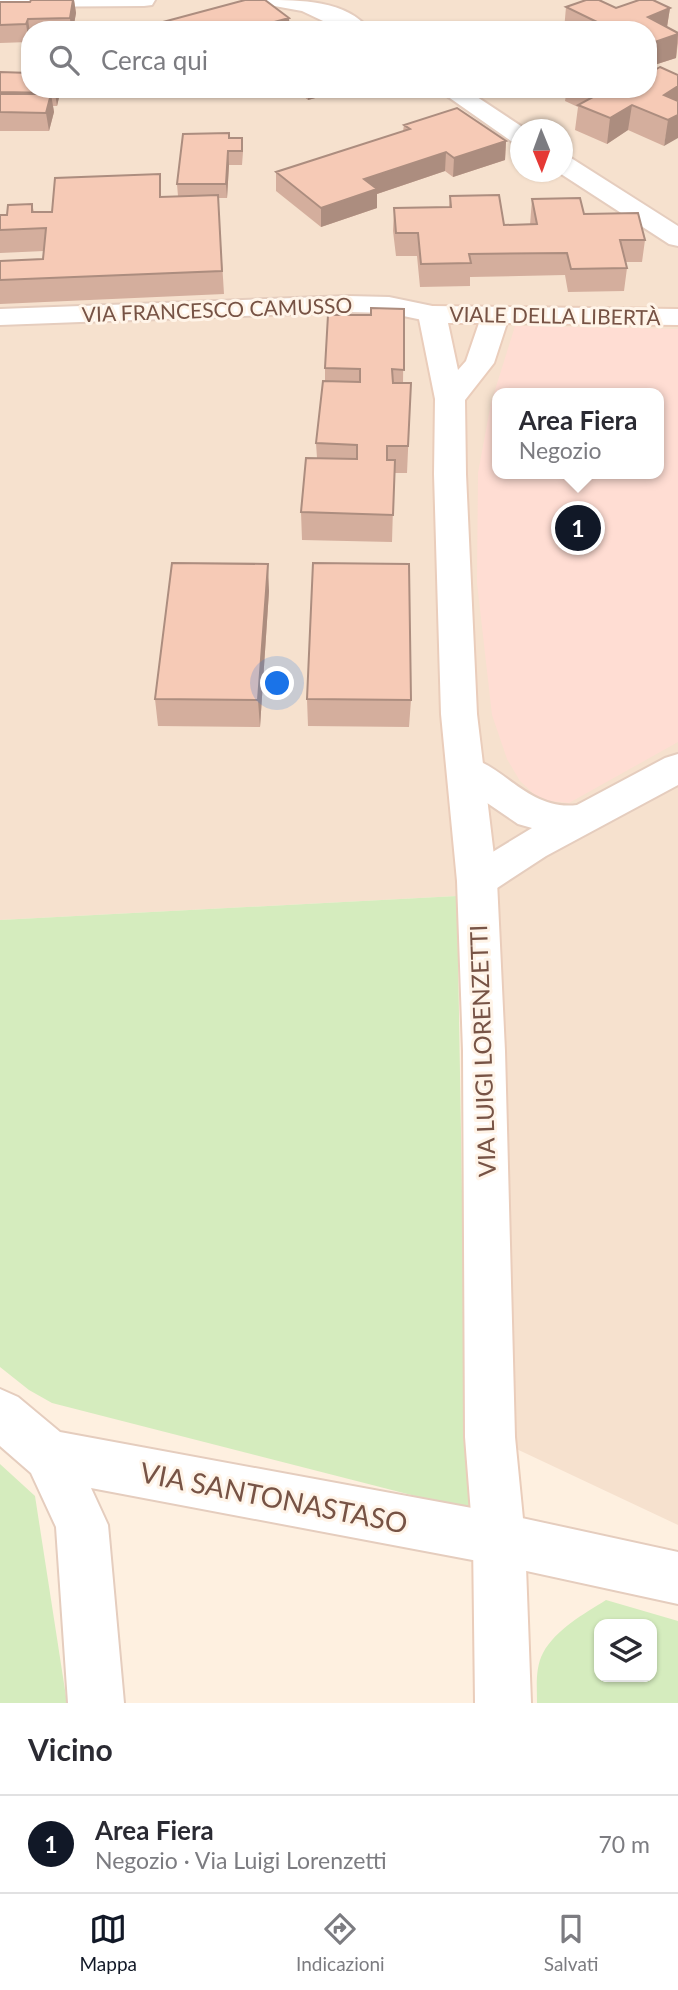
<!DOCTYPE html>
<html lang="it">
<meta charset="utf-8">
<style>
body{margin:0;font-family:Lato,sans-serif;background:#f2f2f3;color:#2b2b33}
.controls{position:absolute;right:21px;bottom:21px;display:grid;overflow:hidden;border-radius:14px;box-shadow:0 2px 5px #0004}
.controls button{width:63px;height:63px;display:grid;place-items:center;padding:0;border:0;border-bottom:2px solid #e1e1e2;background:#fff;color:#2b2b33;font:35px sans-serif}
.compass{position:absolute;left:510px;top:119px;width:63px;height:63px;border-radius:50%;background:#fff;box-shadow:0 2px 5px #0004;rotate:179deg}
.you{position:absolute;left:278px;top:684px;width:24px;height:24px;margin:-18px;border:5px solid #fff;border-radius:50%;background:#1a73e8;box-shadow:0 0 0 10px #1a73e833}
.badge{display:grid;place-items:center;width:46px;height:46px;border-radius:50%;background:#111827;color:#fff;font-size:23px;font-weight:700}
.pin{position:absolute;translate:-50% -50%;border:4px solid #fff;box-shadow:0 2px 7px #0006}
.popup{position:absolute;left:492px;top:388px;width:172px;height:91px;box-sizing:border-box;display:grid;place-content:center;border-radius:14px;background:#fff;filter:drop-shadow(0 2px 5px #0005);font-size:23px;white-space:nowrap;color:#7c7c81}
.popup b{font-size:26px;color:#2b2b33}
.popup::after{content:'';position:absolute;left:50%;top:100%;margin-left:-14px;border:14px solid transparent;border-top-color:#fff}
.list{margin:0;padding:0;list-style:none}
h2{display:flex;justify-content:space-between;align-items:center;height:91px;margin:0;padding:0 28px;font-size:30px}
h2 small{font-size:23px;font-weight:400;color:#7c7c81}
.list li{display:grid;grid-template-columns:46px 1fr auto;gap:21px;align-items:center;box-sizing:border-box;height:98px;padding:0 28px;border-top:2px solid #e1e1e2}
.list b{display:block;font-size:26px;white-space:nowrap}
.list p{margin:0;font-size:23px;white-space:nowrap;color:#7c7c81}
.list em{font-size:23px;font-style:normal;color:#7c7c81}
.icon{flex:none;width:38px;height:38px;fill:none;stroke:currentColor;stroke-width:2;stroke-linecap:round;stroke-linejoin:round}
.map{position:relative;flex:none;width:678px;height:1703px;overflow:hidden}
.search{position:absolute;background:#fff;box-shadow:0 2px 5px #0004;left:21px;right:21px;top:21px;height:77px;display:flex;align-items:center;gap:18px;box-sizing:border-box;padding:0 24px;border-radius:28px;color:#7c7c81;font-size:26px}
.sheet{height:189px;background:#fff}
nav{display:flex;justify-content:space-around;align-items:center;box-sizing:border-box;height:98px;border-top:2px solid #e1e1e2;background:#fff;font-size:19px;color:#7c7c81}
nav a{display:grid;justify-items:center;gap:4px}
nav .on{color:#111827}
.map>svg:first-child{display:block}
.residential{fill:#f6e1ce;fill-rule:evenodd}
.commercial{fill:#ffddd3;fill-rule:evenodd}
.green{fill:#d5ecbe;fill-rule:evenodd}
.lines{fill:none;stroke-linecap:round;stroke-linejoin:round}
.street-casing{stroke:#e5cdbe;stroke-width:4}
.secondary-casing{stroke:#eacdbb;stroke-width:4}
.street{fill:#fff;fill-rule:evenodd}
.secondary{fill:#fff;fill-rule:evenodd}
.wall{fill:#d4ae9d}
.shaded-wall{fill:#ac8d7f}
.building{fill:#f6cab6;stroke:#ac8d7f;stroke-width:2}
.labels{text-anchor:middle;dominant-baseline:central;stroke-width:6;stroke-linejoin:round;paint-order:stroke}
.far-street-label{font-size:21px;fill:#775345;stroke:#fff4e8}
.street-label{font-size:24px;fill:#775345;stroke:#fff4e8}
.near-street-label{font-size:28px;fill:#775345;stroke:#fff4e8}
</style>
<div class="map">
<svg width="678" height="1703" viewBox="0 0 678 1703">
<rect width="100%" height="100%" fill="#fef0e0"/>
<!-- residential -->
<path class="residential" d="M0 0H678V1525L478 1431 484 1051 457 896 0 920ZM30 30H648V89H30ZM520 130H562V172H520ZM498 393H658V474H498Z"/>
<!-- commercial -->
<path class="commercial" d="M515 326 678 329V742L569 803 540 800 520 781 507 759 492 715 477 583 478 473 491 403ZM498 393H658V474H498Z"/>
<!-- green -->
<path class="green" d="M457 896 466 1427 470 1510 52 1403 29 1390 0 1367V920Z
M0 1464 35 1496 67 1703H0Z
M606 1600 678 1621V1703H537C537 1687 535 1668 543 1653 556 1629 584 1614 606 1600ZM599 1624H652V1677H599Z"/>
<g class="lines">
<!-- street casing -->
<g class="street-casing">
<path id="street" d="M0 0H155L152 5 144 6 0 7Z
M266 0C298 0 348 0 369 30H342L302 11 269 5Z
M437 89H465L527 130H520V143L511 141Z
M562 156 571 158 678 226V246L669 244 558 172H562Z
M348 296 389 297 442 308 446 314 442 320 432 322 389 313 348 312 0 325V309Z
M678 754V785L546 856 491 892 477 896 463 892 457 881 463 870 532 828 518 824 452 779 447 769 452 759C494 747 521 812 577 805L665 758Z
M0 1389 18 1397 60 1432 499 1513 678 1552V1604L499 1565 91 1488 108 1525 124 1703H68L56 1527 31 1473 0 1446Z"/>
</g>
<!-- secondary casing -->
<g class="secondary-casing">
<path id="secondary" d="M432 306 678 309V325L507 323 494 363 465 400 466 474 477 714 497 881 505 1051 515 1437 525 1539 531 1703H475L473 1539 465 1437 463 1051 457 881 441 714 434 474 435 399 418 314 422 308ZM448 323H479L466 361 458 370Z"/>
</g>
<!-- street -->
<use href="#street" class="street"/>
<!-- secondary -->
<use href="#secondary" class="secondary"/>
</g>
<!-- wall -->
<path class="wall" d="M31 0H74L76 13 73 30H30L29 42 0 43V2H30Z
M566 7 670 8 667 27 678 33V43L676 58 648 67V30H564Z
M0 72 30 89H61L57 106H53L54 112 49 131H0Z
M678 75 664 146 628 130 607 144 575 130 578 107 565 101 567 89H648Z
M294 89H348L308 100Z
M404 125 506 141 505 160 453 177 445 171 377 194V208L321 227 276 191V172L403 131Z
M230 138H242L243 152 242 165H229L227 198H218L224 294 0 304V261L43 259 44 251 0 253V215H7L32 204 34 212H52L162 197 178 196 177 184Z
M450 196 504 225H530L532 199 584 214 645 240 642 262H626L627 268 624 291 568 292 565 275 470 277V286L420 287 417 256H396L393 231 394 208 449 207Z
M404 309 403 383H411L407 473H394L392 542 302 540 301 512 317 458 316 443 325 381V368L371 315Z
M269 591 260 727 158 726 155 699Z
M307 699 411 700 409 727 308 726Z"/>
<!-- shaded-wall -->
<path class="shaded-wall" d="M73 0H74L76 13 73 30H71L70 18Z
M670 8 666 33 648 17Z
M289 18 290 30H245Z
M28 19 30 33 29 42 26 24Z
M678 34 676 58 648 67 652 43Z
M678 86V109L664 95Z
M56 89H61L57 106 55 93Z
M251 89H266L251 93Z
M308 89H348L308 100Z
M51 94 54 112 49 131 46 113Z
M632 105 628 130 607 144 610 118Z
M678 115V138L664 146 668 120Z
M506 141 505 160 453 177 454 158Z
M228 151 229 165 227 198 226 184Z
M446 152 445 171 377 194V208L321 227V208L364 179Z
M268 564 269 591 260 727 258 700Z"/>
<!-- building -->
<path class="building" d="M31 0H73L70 18 28 19 26 24 0 25V2H30Z
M245 0H265L289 18 245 30H133Z
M586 0H599L616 8 639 0H653L670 8 648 17 678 33V34L652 43 648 41V30H574L595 21 566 7Z
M333 26 338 30H320Z
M660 67 678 75V86L664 95 678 101V115L668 120 632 105 610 118 578 105 604 91 600 89H648V74Z
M0 72 30 73V89H56L55 93 0 92Z
M0 94H51L46 113 0 112Z
M457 108 506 141 454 158 446 152 364 179 377 189 321 208 276 172 410 129 404 125Z
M229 133V138H242V151H228L226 184H177L183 134Z
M160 174V197L218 195 222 271 0 280V261L43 259 46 228 0 230V215H7L8 205 32 204V212H52L55 178Z
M499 195 504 225 537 224 532 199 580 198 584 214 638 213 645 240H620L627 268 571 269 567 253 469 254 471 263 421 264 418 233H396L394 208 451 207 450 196Z
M371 308 404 309V370L392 369 393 383H411L408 446H387V460H395L393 515 301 512 306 458 357 459V445L316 443 323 381 360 382V369L325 368 328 315H371Z
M172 563 268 564 258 700 155 699Z
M313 563 409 564 411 700 307 699Z"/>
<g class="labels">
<!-- far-street labels -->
<g class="far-street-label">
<text transform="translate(217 309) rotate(-2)">VIA FRANCESCO CAMUSSO</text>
<text transform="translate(555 315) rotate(1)">VIALE DELLA LIBERTÀ</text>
</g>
<!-- street labels -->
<g class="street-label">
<text transform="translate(482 1051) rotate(-92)">VIA LUIGI LORENZETTI</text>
</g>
<!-- near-street labels -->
<g class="near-street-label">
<text transform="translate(274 1497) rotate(11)">VIA SANTONASTASO</text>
</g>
</g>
</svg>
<div class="controls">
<button><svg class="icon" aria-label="layers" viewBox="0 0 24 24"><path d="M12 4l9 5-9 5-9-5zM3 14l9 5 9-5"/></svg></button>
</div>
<svg class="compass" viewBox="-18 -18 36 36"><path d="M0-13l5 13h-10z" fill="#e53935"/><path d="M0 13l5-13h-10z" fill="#7c7c81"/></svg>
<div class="you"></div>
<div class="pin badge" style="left:578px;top:528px">1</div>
<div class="popup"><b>Area Fiera</b>Negozio</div>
<div class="search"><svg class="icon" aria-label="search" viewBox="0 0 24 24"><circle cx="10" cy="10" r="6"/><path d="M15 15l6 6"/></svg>Cerca qui</div>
</div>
<section class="sheet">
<h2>Vicino<small></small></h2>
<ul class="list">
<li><span class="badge">1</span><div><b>Area Fiera</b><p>Negozio · Via Luigi Lorenzetti</p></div><em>70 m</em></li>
</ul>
</section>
<nav>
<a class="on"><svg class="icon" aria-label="map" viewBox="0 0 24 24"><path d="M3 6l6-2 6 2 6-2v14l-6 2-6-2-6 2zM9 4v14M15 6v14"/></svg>Mappa</a>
<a><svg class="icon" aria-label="directions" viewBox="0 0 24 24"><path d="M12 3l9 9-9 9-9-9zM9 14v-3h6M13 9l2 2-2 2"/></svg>Indicazioni</a>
<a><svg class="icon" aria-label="saved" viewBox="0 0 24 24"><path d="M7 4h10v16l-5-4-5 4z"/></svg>Salvati</a>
</nav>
